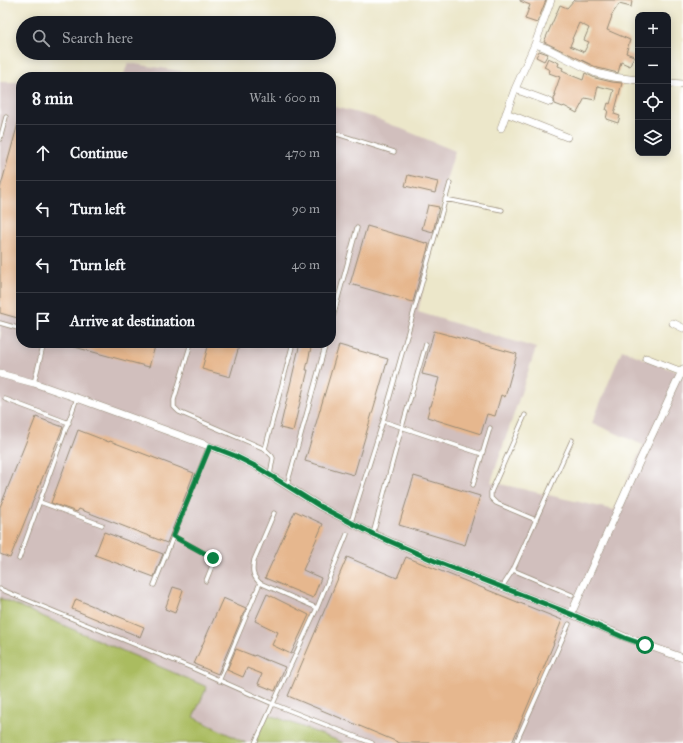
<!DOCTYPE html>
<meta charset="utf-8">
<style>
body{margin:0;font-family:"IM FELL Great Primer",serif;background:#20242c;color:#f1f3f6}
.controls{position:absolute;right:12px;top:12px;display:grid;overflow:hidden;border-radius:8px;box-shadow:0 2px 10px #0003}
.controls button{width:36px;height:36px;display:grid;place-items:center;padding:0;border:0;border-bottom:1px solid #363941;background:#171b24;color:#f1f3f6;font:20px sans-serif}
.stop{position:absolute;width:12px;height:12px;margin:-9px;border:3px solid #0b8043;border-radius:50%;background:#fff}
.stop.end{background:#0b8043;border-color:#fff;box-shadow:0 1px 4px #0008}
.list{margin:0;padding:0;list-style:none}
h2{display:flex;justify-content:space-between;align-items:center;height:52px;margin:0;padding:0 16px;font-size:17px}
h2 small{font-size:13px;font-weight:400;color:#9ea1a6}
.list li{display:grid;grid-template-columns:26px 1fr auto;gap:12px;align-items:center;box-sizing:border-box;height:56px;padding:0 16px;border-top:1px solid #363941}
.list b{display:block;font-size:15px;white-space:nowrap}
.list em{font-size:13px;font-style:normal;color:#9ea1a6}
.icon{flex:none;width:22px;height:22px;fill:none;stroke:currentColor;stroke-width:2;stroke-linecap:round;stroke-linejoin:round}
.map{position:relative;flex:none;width:683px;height:743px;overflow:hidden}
.search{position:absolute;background:#171b24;box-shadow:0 2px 10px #0003;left:16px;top:16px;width:320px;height:44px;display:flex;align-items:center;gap:10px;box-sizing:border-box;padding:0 14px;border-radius:22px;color:#9ea1a6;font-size:15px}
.panel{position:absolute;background:#171b24;box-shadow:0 2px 10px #0003;left:16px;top:72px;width:320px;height:276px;border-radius:16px}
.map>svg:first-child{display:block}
.industrial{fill:#d1bfbd}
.green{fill:#aabc60;stroke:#72733f}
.building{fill:#e6b78e;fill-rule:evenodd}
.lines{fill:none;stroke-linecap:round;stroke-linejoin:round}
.service-casing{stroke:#948874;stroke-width:5}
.minor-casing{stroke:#948874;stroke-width:8}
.service{stroke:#fff;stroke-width:3.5}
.minor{stroke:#fff;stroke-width:7}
.route{stroke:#0b8043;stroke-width:5}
</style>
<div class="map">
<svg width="683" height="743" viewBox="0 0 683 743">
<rect width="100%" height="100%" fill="#fff"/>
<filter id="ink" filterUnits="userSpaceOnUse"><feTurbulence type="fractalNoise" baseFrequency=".025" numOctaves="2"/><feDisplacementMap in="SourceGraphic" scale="8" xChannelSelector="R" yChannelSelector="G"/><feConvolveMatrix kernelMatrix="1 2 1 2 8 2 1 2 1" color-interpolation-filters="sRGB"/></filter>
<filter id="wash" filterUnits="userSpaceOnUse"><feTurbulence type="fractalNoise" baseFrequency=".012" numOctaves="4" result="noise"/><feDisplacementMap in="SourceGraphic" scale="16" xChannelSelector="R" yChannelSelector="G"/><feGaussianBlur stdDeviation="0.9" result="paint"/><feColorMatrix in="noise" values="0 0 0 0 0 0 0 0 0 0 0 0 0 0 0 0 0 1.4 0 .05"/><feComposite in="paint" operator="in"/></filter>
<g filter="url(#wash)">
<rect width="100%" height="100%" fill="#ece7ca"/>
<!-- industrial -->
<path class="industrial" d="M128 63 218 77H123Z
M0 82H21V343H331V106L373 117 455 151 448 174 418 312 536 348 491 482 614 510 643 445 592 423 622 350 683 374V743H344L268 714 254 743H246L193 717 207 687 0 598V338L1 332 0 331Z"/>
<!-- green -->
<path class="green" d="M0 598 207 687 193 717 246 743H0Z
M268 714 344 743H254Z"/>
<g id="blocks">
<!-- building -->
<path class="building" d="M520 0H546L537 23 525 19 530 5 520 1Z
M574 0H629L632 1 631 7 619 4 611 16H612L607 30 630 40 626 53 634 56 630 66 621 62 618 73 598 68 544 42 560 5 567 8ZM579 23 589 28 584 40 589 42 584 52 570 46 573 39H572Z
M539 51 548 54 544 61 536 57Z
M548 58 559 63 558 66 563 68 562 70 568 73V74L583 80 585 73 595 78 612 82 622 83 614 114 620 116 618 123 606 119 608 110H606L608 103 610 104 614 90 598 86 595 100 585 98 577 113 564 106 563 107 555 104 554 99 556 94H554L560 77 549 73 550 70 544 67Z
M19 120 21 121V319L0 313V189Z
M408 175 438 182 435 193 405 186Z
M428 205 439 207 433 232 422 229Z
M367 226 429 244 413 302 350 284Z
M434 331 517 354 505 397 501 395 495 416 487 414 481 434 427 417 430 406H431L439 378 422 374Z
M68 343H156L149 367 67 345Z
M209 343H240L230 377 202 369Z
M300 343H312L306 370H308L293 431 280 428Z
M339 345 388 359 354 475 305 461Z
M36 417 63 427 10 558 0 554V507Z
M78 430 109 442 110 441 194 473 167 543 79 509 77 512 51 503Z
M414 476 480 496 465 545 399 525Z
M295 511 323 524 303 570 321 578 313 598 265 578Z
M104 532 163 554 154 577 95 555Z
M347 557 397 578 406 557 562 620 553 643H554L512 743H400L288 696Z
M173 587 183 590 175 613 165 609Z
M267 594 309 615 291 654 272 645 278 632 255 621Z
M223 598 246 608 218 674 194 664Z
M76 599 144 627 140 637 72 609Z
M236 649 254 656 255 655 268 661V660L285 667 275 691 258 684 262 674 247 668 243 677 227 670Z"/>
</g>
</g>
<g filter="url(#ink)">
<use href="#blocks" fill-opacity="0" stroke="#948874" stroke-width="1"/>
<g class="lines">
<!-- service casing -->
<g class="service-casing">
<path id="service" d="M331 132 394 152
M0 139 6 117
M445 199 502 210
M0 323 21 329
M331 324 357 228
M191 343 174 400V407L179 412 265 449 272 456 273 458 270 475
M34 383 44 343
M5 399 69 423
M525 415 491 492V498L496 503 536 520
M383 421 482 454
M265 449 293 343
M287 485 326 343
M473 485 490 428
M40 502 102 525
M351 522 383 421 450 183
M373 534 402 427 426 344
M173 536 213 558 214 561 206 581
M19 559 77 398
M513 570 572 595
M260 583C252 576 252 570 254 560L274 513
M154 585 209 446
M502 587 513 570 572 440
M0 589 192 668 273 704 372 743
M219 681 260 583 317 608
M255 743 317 608 347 534
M516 743 569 624"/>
</g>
<!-- minor casing -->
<g class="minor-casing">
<path id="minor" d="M535 44 546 48 596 73 613 77 638 80
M668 83 683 84
M515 89 550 102
M506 113 567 137
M501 128 515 89 535 44 551 0
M673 323 683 328
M646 358 682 372
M0 374 34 383 77 398 209 446 233 455 257 467 321 507 373 534 435 561 571 614 625 637 683 658
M571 614 641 458 683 369"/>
</g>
<!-- service -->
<use href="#service" class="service"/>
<!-- minor -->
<use href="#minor" class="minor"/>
</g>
</g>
<g class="lines" filter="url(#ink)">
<!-- route -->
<path class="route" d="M213 558 173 536 210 446 233 455 257 467 321 507 373 534 435 561 571 614 625 638 645 645"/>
</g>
</svg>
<div class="controls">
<button>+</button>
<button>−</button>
<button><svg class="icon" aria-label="locate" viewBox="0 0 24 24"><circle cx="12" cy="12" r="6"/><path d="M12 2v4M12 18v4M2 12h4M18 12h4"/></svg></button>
<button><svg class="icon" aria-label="layers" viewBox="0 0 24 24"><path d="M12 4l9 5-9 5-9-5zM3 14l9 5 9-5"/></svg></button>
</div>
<div class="stop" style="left:645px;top:645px"></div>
<div class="stop end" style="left:213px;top:558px"></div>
<div class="search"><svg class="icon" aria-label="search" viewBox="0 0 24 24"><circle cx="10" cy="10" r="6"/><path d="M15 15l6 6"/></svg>Search here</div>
<section class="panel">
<h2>8 min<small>Walk · 600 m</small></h2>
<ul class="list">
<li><svg class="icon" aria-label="ahead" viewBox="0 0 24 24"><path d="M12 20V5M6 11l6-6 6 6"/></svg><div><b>Continue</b></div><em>470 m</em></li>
<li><svg class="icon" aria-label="left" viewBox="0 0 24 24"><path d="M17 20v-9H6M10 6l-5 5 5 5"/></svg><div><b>Turn left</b></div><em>90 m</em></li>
<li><svg class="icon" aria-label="left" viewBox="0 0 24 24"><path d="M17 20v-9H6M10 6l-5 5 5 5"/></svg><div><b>Turn left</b></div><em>40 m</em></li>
<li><svg class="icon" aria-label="arrive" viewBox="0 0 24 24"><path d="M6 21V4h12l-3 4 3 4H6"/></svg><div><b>Arrive at destination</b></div></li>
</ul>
</section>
</div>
